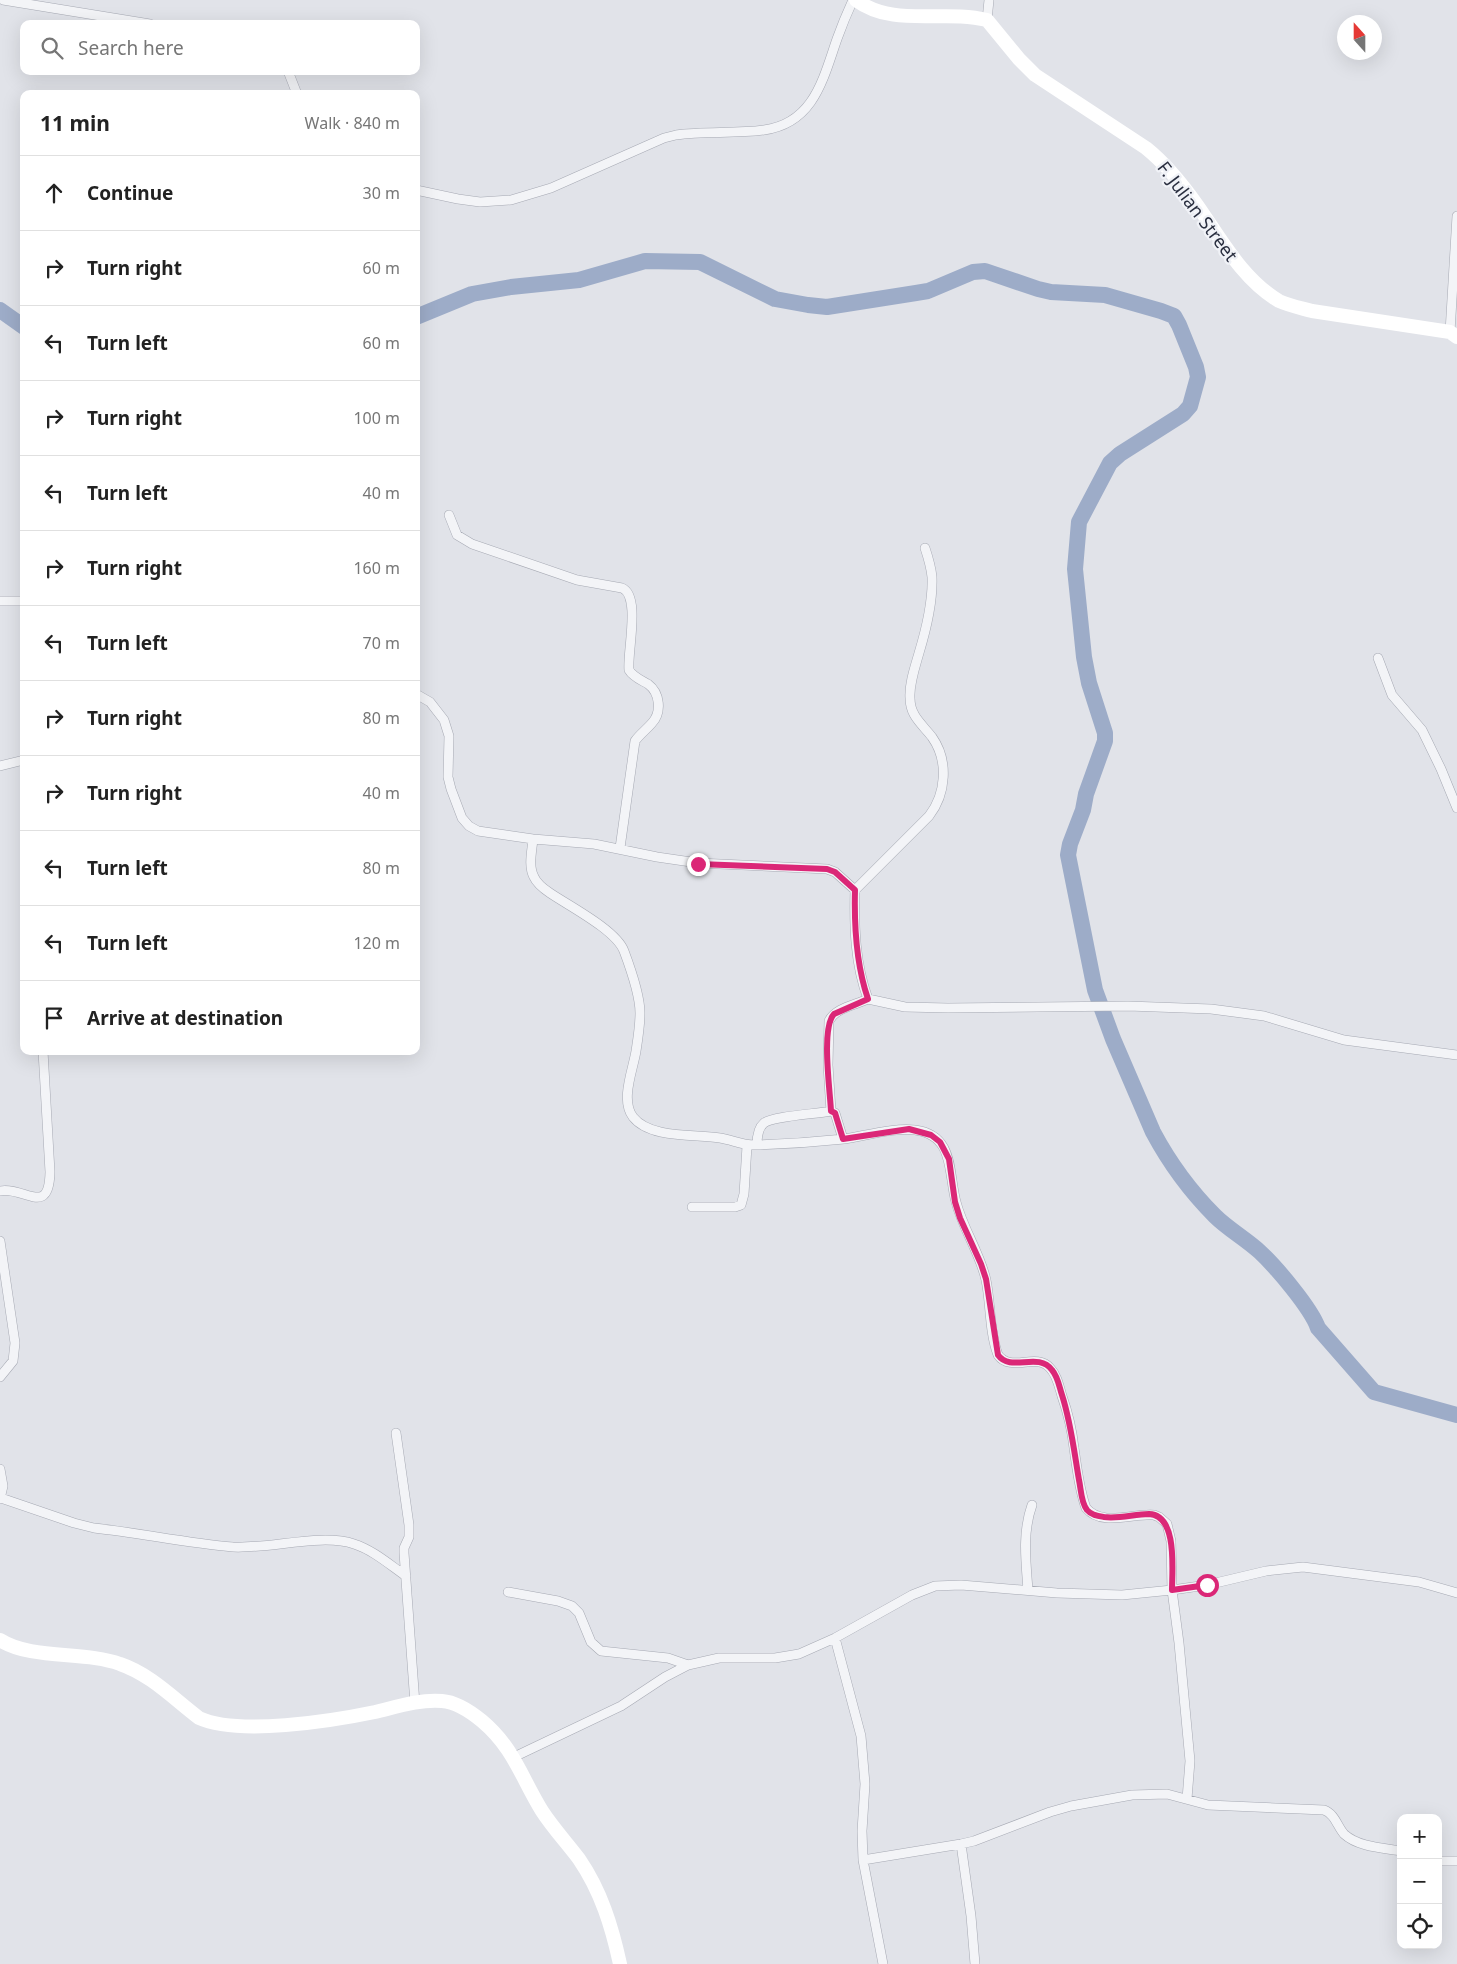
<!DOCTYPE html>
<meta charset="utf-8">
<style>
body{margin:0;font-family:"Noto Sans",sans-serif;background:#f6f6f6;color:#222}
.controls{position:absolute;right:15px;bottom:15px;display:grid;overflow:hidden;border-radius:10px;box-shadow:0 5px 20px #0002}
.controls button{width:45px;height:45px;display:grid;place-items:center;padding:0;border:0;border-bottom:1px solid #e0e0e0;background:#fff;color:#222;font:25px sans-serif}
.compass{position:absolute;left:1337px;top:15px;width:45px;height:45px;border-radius:50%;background:#fff;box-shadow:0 5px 20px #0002;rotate:339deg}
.stop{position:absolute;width:15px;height:15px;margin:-11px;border:4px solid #db2777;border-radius:50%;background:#fff}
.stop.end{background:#db2777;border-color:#fff;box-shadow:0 1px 5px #0008}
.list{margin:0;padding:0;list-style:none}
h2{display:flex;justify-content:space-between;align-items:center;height:65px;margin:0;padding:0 20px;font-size:21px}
h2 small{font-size:16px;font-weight:400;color:#767676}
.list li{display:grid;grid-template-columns:32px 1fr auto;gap:15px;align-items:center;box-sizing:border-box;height:75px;padding:0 20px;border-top:1px solid #e0e0e0}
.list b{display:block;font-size:19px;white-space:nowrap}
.list em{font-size:16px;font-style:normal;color:#767676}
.icon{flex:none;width:28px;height:28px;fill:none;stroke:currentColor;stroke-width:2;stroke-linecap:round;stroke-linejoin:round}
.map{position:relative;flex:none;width:1457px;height:1964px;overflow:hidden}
.search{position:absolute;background:#fff;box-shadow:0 5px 20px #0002;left:20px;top:20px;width:400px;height:55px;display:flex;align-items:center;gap:12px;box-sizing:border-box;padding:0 18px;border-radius:10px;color:#767676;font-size:19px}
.panel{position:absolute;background:#fff;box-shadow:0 5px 20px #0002;left:20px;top:90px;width:400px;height:965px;border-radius:10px}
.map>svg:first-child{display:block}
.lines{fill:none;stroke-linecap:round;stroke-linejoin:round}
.river{stroke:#9dacc8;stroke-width:16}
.street-casing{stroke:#a6a9b3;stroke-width:10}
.street{stroke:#f3f4f7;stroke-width:9}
.secondary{stroke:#fff;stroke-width:14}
.route{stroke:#db2777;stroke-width:6}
.labels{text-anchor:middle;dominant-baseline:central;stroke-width:4.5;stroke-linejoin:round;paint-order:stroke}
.street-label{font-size:18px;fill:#2a2f40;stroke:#f0f2f7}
</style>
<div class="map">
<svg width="1457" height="1964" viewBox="0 0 1457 1964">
<rect width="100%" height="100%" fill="#e1e3e9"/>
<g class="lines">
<!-- river -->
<path class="river" d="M0 310 24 327
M416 317 472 294 511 287 579 280 645 261 700 262 775 299 808 305 827 307 916 293 928 291 973 272 985 271 1038 289 1051 292 1105 295 1161 311 1174 316 1179 325 1196 367 1198 377 1190 406 1183 414 1120 454 1110 463 1079 522 1075 569 1084 657 1089 683 1105 733V741L1086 794 1083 810 1070 844 1068 855 1095 990 1113 1039 1153 1132C1169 1162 1191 1192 1215 1216 1228 1229 1246 1239 1260 1252 1276 1267 1311 1308 1318 1328L1374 1392 1457 1415"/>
<!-- street casing -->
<g class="street-casing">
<path id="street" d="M3 0 150 24
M987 20 989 0
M288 71 297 94
M416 190 458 199 480 202 511 200 551 188 664 138 676 135C705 131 735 134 764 130 814 123 823 79 837 39 842 25 847 13 853 0
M1450 332 1457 216
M449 515 457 535 472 544 577 580 622 588C641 596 627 652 629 670 633 677 641 680 648 684 660 693 662 712 652 723 646 730 640 734 635 741L620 848
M0 601H24
M1378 658 1392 695 1422 730 1441 769 1457 808
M416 694 430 702 444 720 449 736 448 777 451 789 462 818 469 826 478 831 533 839 594 844 657 857 698 863 827 869 835 872 855 890C854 927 855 964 868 999L905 1007 948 1008 1128 1006 1211 1009 1264 1016 1344 1040 1457 1055
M0 766 24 760
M533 839C532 851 528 866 534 877 537 884 544 889 550 893 569 906 616 930 624 951 630 967 640 995 640 1013 640 1026 638 1038 636 1051 633 1070 620 1100 633 1117 650 1139 696 1134 720 1138 733 1140 744 1146 757 1145 757 1138 758 1128 764 1123 773 1116 817 1114 831 1111L828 1065 829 1021C835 1008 855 1005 868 999
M855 890 929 816C946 794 949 761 932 737 922 724 910 716 910 698 909 684 915 667 919 653 926 630 933 602 932 577 931 567 928 557 925 548
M831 1111 835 1113 843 1139
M757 1145C786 1144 815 1142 844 1139 864 1136 896 1127 915 1130 955 1135 948 1173 956 1202 963 1229 980 1253 986 1280 991 1304 989 1331 998 1355 1011 1373 1036 1352 1050 1368 1057 1375 1059 1386 1062 1396 1068 1413 1072 1430 1074 1448 1077 1468 1079 1489 1086 1508 1102 1527 1133 1513 1154 1515L1159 1517 1167 1524 1171 1541 1172 1590 1179 1643 1190 1761 1187 1799
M0 1191C24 1186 49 1218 50 1172L43 1051
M692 1207H735L741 1205 744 1194 747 1146
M0 1241 15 1343 13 1361 0 1377
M396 1433 409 1525V1537L404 1548V1553L415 1704
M0 1469 3 1486 0 1499
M1 1498 74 1523 94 1528C140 1533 187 1543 233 1547 270 1549 322 1533 354 1544 373 1550 390 1565 406 1576
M1028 1590C1026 1562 1022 1533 1032 1505
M508 1592 558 1601 572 1606 579 1613 591 1642 601 1651 668 1658 688 1665
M835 1638 861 1736 865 1784 862 1831 863 1860 883 1964
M514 1757 621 1706 665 1677 688 1665 719 1658H775L799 1654 835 1638 912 1595 935 1586 961 1585 1057 1593 1122 1595 1172 1590 1207 1585 1266 1571 1303 1567 1419 1582 1457 1593
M961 1844 971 1916 975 1964
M863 1860 961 1844 974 1841 1050 1812 1071 1806 1132 1795 1167 1794 1208 1805 1324 1810C1335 1814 1337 1826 1344 1834 1358 1847 1383 1848 1401 1851
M1438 1861H1457"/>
</g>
<!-- street -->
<use href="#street" class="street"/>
<!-- secondary -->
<path class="secondary" d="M856 0C894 28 943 9 987 20L1019 59 1035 75 1146 148C1166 164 1182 184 1197 205 1221 239 1242 279 1279 301 1290 306 1301 308 1312 311L1450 332 1457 337
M0 1640C31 1660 85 1651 120 1664 150 1674 174 1699 199 1718 238 1736 332 1721 375 1712 396 1707 420 1699 442 1701 456 1702 471 1712 482 1721 514 1748 521 1777 542 1811 553 1828 567 1843 579 1859 601 1891 612 1927 620 1964"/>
</g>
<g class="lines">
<!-- route -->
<path class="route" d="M698 864 827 869 835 872 855 890C854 927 856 964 868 999L834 1014C821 1028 830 1090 831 1111L835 1113 843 1139 909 1129 931 1135 940 1142 949 1159 955 1202 960 1218 981 1264 986 1279 998 1355C1011 1373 1038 1351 1052 1370 1058 1377 1059 1386 1062 1395 1071 1423 1074 1451 1079 1480 1081 1489 1081 1503 1087 1510 1091 1515 1098 1516 1104 1517 1120 1519 1134 1514 1149 1514 1178 1515 1172 1571 1172 1590L1207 1585"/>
</g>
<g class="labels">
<!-- street labels -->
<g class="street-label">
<text transform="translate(1198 211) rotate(53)">F. Julian Street</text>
</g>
</g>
</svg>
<div class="controls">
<button>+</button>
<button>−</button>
<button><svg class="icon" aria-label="locate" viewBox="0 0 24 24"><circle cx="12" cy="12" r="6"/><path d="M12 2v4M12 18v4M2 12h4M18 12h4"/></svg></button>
</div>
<svg class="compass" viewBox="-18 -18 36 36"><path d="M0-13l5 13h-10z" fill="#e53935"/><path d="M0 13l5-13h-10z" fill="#767676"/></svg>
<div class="stop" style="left:1207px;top:1585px"></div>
<div class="stop end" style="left:698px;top:864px"></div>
<div class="search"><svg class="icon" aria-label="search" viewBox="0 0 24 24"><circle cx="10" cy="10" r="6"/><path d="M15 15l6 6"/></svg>Search here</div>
<section class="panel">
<h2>11 min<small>Walk · 840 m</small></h2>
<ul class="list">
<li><svg class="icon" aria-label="ahead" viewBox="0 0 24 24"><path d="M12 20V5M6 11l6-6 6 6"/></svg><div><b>Continue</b></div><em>30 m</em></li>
<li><svg class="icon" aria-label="right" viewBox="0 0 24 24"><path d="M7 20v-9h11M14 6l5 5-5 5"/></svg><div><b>Turn right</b></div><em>60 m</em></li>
<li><svg class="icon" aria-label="left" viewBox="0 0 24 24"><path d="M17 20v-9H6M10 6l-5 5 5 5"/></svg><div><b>Turn left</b></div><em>60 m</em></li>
<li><svg class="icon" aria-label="right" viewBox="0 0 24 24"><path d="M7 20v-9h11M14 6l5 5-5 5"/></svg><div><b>Turn right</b></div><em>100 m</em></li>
<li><svg class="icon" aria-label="left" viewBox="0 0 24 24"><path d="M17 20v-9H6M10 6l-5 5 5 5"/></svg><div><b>Turn left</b></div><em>40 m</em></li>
<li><svg class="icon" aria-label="right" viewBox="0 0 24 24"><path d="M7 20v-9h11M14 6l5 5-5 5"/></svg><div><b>Turn right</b></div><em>160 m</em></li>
<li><svg class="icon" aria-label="left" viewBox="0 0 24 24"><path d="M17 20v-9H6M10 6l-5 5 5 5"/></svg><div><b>Turn left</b></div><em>70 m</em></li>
<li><svg class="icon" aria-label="right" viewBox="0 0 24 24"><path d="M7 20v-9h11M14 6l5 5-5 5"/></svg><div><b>Turn right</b></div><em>80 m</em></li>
<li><svg class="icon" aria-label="right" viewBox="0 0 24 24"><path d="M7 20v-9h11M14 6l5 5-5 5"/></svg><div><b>Turn right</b></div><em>40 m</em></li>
<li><svg class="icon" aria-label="left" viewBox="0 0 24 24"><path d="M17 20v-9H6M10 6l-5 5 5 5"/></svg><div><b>Turn left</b></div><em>80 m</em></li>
<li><svg class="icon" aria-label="left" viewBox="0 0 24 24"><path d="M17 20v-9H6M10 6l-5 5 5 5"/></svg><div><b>Turn left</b></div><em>120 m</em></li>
<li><svg class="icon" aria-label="arrive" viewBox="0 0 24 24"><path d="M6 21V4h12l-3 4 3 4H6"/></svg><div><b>Arrive at destination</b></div></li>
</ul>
</section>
</div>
